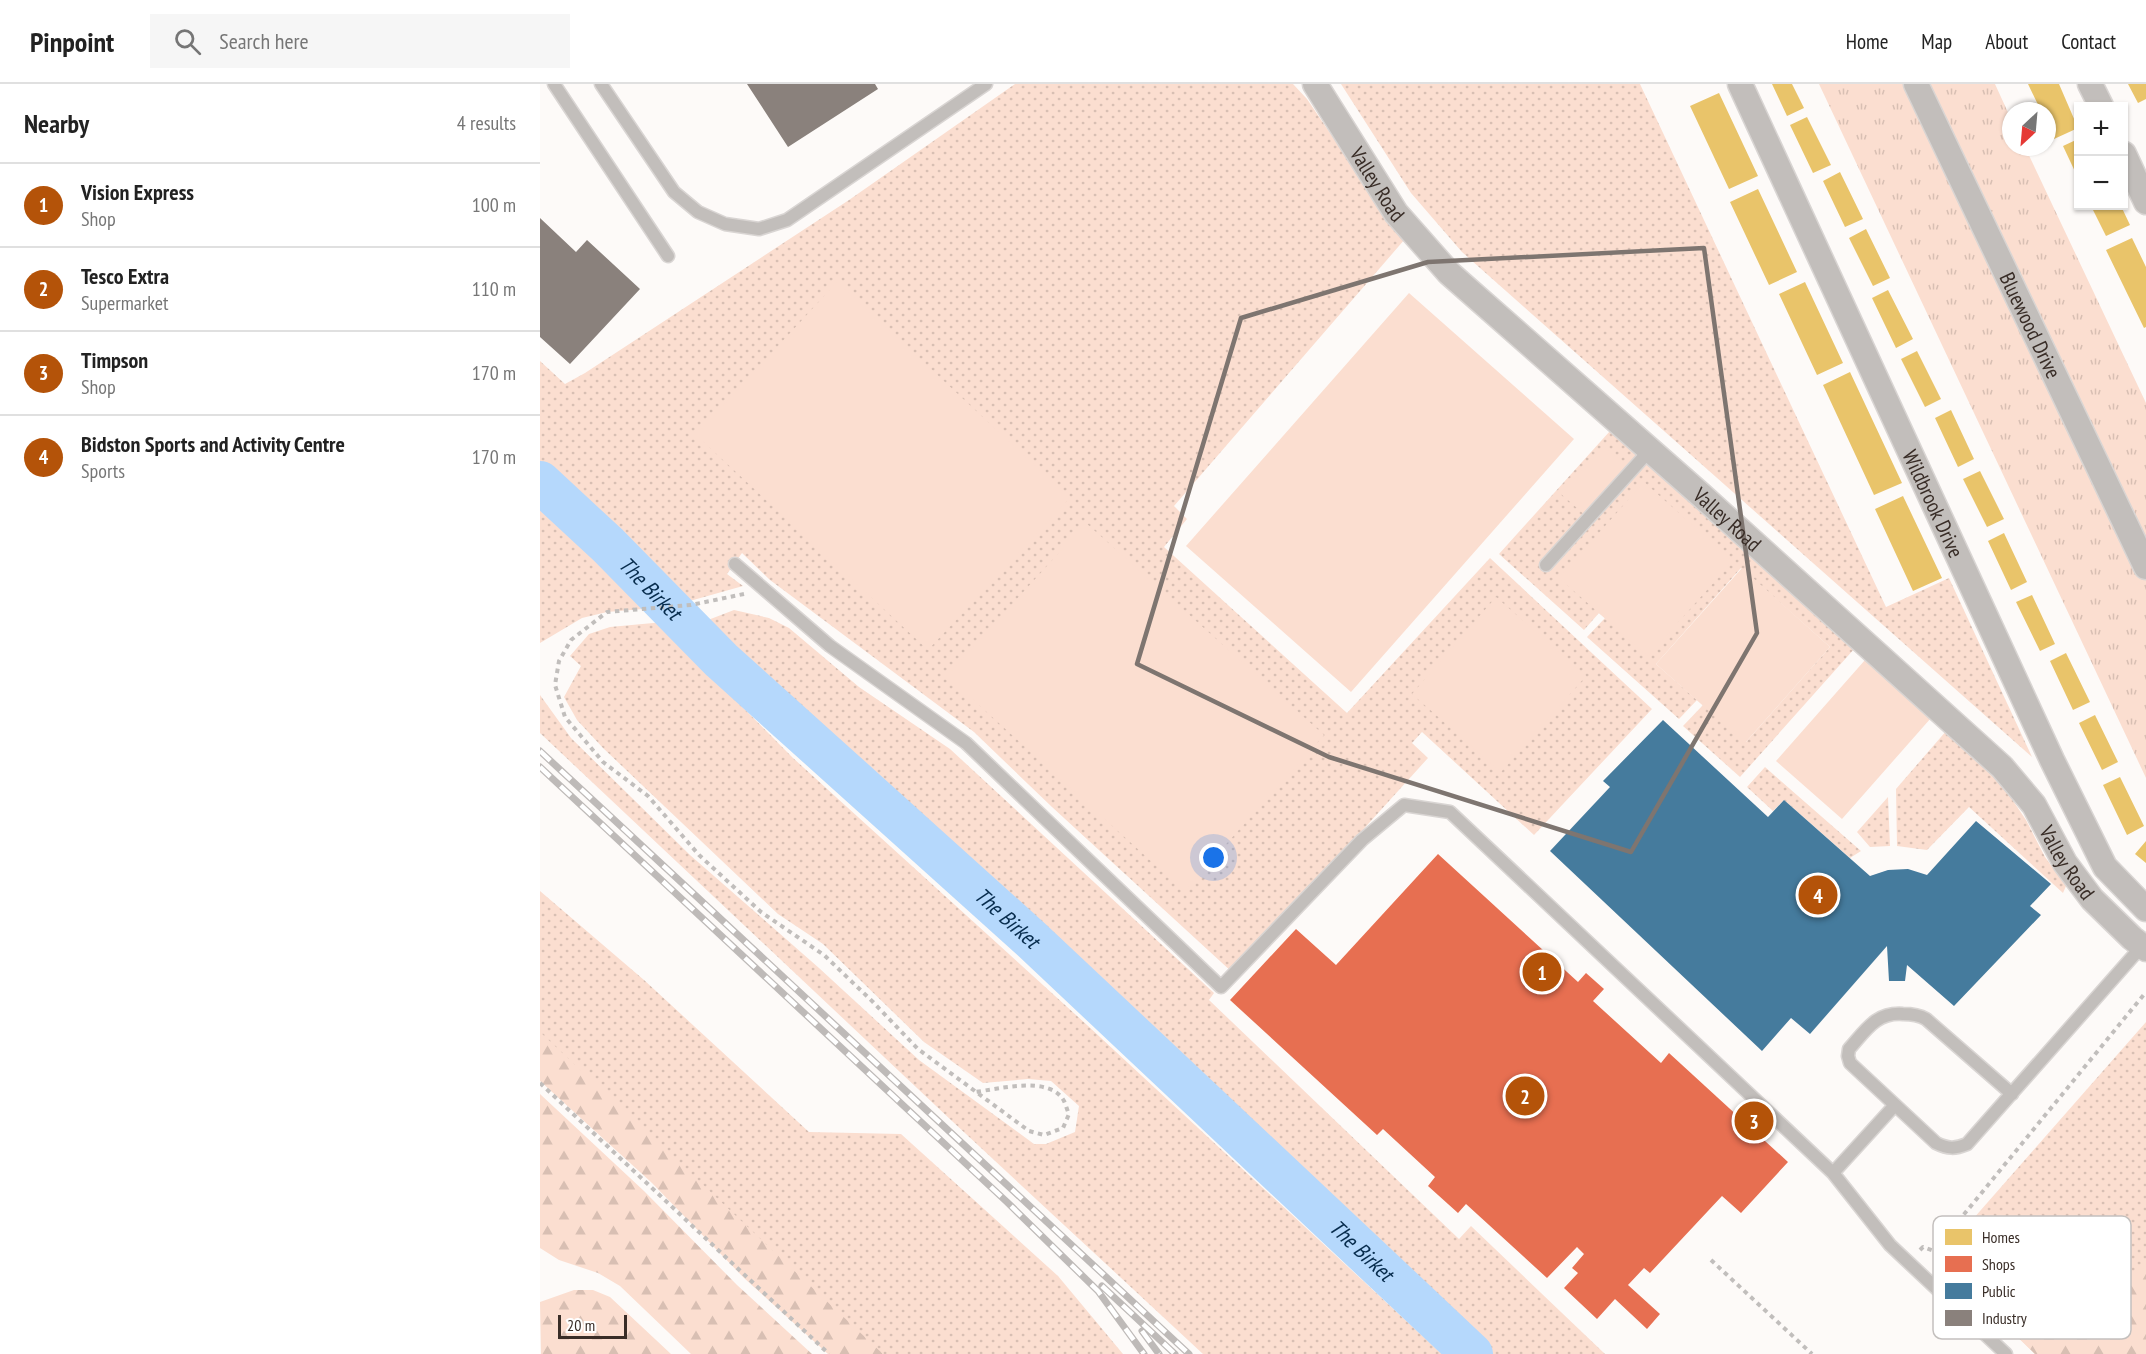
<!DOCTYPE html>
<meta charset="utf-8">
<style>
body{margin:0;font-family:"PT Sans Narrow",sans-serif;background:#f6f6f6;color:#222}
.controls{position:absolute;right:18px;top:18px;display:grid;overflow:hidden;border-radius:0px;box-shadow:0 2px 4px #0004}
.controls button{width:54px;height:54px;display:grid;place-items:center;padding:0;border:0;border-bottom:2px solid #e0e0e0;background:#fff;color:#222;font:30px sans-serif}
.compass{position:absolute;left:1462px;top:18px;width:54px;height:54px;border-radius:50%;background:#fff;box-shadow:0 2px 4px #0004;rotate:206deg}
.scale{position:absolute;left:18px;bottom:15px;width:69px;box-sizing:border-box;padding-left:6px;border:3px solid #392d27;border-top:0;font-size:16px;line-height:21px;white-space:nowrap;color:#392d27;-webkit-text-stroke:4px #fff;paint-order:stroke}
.you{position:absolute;left:674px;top:774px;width:21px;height:21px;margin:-15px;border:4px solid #fff;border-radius:50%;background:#1a73e8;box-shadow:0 0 0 9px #1a73e833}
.badge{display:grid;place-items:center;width:39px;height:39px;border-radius:50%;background:#b45309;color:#fff;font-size:20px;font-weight:700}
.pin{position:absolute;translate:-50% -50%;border:3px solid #fff;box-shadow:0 2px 6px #0006}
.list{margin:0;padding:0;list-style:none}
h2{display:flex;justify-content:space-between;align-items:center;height:78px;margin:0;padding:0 24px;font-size:26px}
h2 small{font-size:20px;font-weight:400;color:#767676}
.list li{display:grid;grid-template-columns:39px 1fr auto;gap:18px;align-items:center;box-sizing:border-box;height:84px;padding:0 24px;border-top:2px solid #e0e0e0}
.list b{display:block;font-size:22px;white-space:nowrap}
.list p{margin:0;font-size:20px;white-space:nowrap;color:#767676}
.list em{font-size:20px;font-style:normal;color:#767676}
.icon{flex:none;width:33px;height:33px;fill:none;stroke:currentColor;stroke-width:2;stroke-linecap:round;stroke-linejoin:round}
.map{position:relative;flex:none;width:1606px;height:1270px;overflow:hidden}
header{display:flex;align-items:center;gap:36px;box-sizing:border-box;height:84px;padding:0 30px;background:#fff;border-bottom:2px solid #e0e0e0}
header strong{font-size:28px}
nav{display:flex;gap:33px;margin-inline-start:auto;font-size:21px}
.search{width:420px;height:54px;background:#f6f6f6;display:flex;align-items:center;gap:15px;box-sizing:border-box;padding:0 21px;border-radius:0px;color:#767676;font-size:22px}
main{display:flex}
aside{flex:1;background:#fff}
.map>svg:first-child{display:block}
.grass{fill:url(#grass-dots)}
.forest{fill:url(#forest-firs)}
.park{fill:url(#park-tufts)}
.garden{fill:#fbded0}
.homes{fill:#e9c46a}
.shops{fill:#e76f51}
.public{fill:#457b9d}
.industry{fill:#8a817c}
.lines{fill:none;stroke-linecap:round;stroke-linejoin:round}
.river{stroke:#b5d8fc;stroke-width:42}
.service-casing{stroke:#d9d5d3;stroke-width:15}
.minor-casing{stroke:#d9d5d3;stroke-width:27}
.path{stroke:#c1bebc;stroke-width:4;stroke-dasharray:4.5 4.5;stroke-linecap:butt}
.service{stroke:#c2bebb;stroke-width:12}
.minor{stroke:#c2bebb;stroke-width:24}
.rail-casing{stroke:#bebab8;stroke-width:7}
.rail{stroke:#fff;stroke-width:4.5;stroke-dasharray:14;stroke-linecap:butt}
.marked{fill:none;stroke:#7e7570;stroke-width:4.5;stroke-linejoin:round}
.labels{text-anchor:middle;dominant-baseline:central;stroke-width:6;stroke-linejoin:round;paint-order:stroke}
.street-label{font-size:21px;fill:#392d27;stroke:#fff}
.water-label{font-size:22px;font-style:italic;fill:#072c4d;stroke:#fff}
.key{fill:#fff;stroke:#c4c0be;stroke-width:1.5}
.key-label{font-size:16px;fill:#392d27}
</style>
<header>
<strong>Pinpoint</strong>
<div class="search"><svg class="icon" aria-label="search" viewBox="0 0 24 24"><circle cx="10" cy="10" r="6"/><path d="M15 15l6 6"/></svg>Search here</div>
<nav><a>Home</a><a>Map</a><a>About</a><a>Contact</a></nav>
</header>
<main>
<aside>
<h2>Nearby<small>4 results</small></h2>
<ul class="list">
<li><span class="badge">1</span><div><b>Vision Express</b><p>Shop</p></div><em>100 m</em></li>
<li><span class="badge">2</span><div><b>Tesco Extra</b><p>Supermarket</p></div><em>110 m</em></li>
<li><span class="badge">3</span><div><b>Timpson</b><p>Shop</p></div><em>170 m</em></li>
<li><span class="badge">4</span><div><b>Bidston Sports and Activity Centre</b><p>Sports</p></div><em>170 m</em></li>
</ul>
</aside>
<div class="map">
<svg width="1606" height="1270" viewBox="0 0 1606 1270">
<defs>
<pattern id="grass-dots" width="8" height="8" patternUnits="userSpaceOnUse" patternTransform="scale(1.5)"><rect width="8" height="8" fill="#fbded0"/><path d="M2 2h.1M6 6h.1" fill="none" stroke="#d8bfb3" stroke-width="1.8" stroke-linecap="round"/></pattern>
<pattern id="forest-firs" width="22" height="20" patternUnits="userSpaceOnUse" patternTransform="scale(1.5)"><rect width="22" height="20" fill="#fbded0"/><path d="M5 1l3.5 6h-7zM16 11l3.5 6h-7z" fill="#d8bfb3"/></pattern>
<pattern id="park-tufts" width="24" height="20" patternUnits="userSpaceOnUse" patternTransform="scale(1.5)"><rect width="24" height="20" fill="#fbded0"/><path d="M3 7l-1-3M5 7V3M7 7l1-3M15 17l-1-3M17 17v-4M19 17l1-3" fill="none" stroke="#d8bfb3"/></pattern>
</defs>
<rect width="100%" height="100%" fill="#fdfaf8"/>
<!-- grass -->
<path class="grass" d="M475 0H753L767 15 844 129 865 155 634 422 647 435 624 463 807 629 950 474 1112 625 994 751 882 648 872 659 888 674 693 889 512 723 434 648 230 496 202 469 187 490 203 502 132 522 117 506 91 466 0 381V277L25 300 45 289 309 116Z
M801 0H1100L1346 523 1409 494 1492 673 922 168 871 109Z
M1070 347 1315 564 1200 693 1143 642 1163 621 1206 658 1290 563 1201 484 1116 580 1157 616 1139 635 1047 553 1065 534 1108 572 1019 494 1059 529 1044 546 959 470Z
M0 417 114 524 67 528 42 534 0 559Z
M194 526 229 534 249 544 319 603 410 665 674 909 669 916 919 1155 931 1142 1065 1270H941L592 941 155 541Z
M124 538 136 556 253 674 547 941 902 1270H663L412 1037 0 649V611L31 654 150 771 279 884 379 976 494 1060H506L535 1048 539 1022 511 997 488 995 443 999 384 958 283 860 238 830 63 664 37 636 24 613 41 582 30 572 49 550 70 543Z
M1407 646 1461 699 1486 736 1505 773 1526 802 1523 809 1429 723 1387 766 1357 762 1356 705Z
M1225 683 1321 767 1310 774 1244 716 1233 727 1207 703Z
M1348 713 1350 762 1330 763 1317 748Z
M0 807 104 896 269 1048 361 1050 518 1192 583 1270H307L0 981Z
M1606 938V1270H1495L1397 1176Z"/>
<!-- forest -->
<path class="forest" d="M0 948 343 1270H288L204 1194 112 1099 0 997Z
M0 1010 104 1107 197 1201 272 1270H151L80 1202 58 1189 19 1176 0 1164Z
M1446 1181 1524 1200 1554 1211 1606 1181V1270H1495L1427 1203Z
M34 1206H53L70 1213 131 1270H1L0 1218Z"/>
<!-- park -->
<path class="park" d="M1279 0H1455L1471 35V63H1485L1606 319V694Z"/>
<!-- garden -->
<path class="garden" d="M297 198 530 414 388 566 156 351Z
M869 209 1034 355 811 608 646 462Z
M1063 362 1096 391 1054 439 1021 410Z
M1104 398 1193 477 1108 572 1019 494Z
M546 439 784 651 644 807 407 592Z
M1202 484 1290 563 1205 659 1116 580Z
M956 513 1046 592 961 688 872 610Z
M1325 576 1391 634 1302 735 1236 677Z"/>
<!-- homes -->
<path class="homes" d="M1232 0H1252L1264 24 1247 32Z
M1488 0H1519L1538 44 1514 55 1507 40V27H1501Z
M1588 0H1606V15L1598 19Z
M1179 9 1218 92 1189 105 1150 22Z
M1267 33 1291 81 1273 89 1250 41Z
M1538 55V94L1523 62Z
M1300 88 1323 135 1305 143 1283 97Z
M1218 105 1257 188 1229 201 1190 118Z
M1551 122H1581L1590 141 1566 152Z
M1326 145 1350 194 1333 202 1309 154Z
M1592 154 1606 183V243L1604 244 1566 166Z
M1265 198 1303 279 1277 291 1239 210Z
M1348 206 1373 255 1356 264 1332 214Z
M1377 267 1401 315 1385 323 1361 275Z
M1310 288 1362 399 1334 411 1283 301Z
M1411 326 1434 375 1418 383 1395 334Z
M1440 387 1464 435 1447 443 1423 395Z
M1363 412 1402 494 1373 507 1335 425Z
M1464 449 1487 498 1471 506 1448 457Z
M1492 511 1515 560 1500 567 1476 518Z
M1526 569 1550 618 1533 626 1510 577Z
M1555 631 1578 678 1562 686 1539 639Z
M1580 693 1604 742 1587 751 1563 701Z
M1606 757V779L1595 770Z"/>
<!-- shops -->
<path class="shops" d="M898 770 1038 898 1046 889 1064 905 1053 917 1121 979 1129 969 1248 1078 1201 1129 1182 1112 1110 1189 1104 1184 1088 1201 1120 1230 1107 1245 1075 1215 1057 1235 1024 1204 1038 1189 1032 1184 1044 1170 1037 1163 1007 1194 926 1120 918 1129 888 1102 895 1093 843 1045 837 1051 690 916 756 845 796 881Z"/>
<!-- public -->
<path class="public" d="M1123 636 1228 733 1244 716 1330 792 1348 786 1368 785 1387 791 1436 737 1511 800 1490 822 1501 831 1414 922 1367 881 1365 897H1349L1347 862 1270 950 1251 934 1222 967 1010 767 1070 703 1063 697Z"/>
<!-- industry -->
<path class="industry" d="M207 0H335L338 5 248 63Z
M0 134 36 168 47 156 100 205 30 280 0 253Z"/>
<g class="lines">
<!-- river -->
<path class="river" id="s1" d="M0 398 68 461 181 576 492 856 932 1270"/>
<!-- service casing -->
<g class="service-casing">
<path id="service" d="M14 0 128 172
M61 0 134 108 158 128 185 140 219 145 247 136 446 0
M195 480 290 562 426 659 681 903 822 756 864 721 910 728 1293 1089 1350 1161 1466 1270
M1006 481 1110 366
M1472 1010 1386 935C1379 931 1372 930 1363 930 1336 928 1326 946 1309 965L1308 972 1310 979 1396 1059C1408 1065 1415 1065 1427 1060L1602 862
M1293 1089 1355 1021"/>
</g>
<!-- minor casing -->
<g class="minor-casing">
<g id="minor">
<path id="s2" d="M775 0 856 129 909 189 1161 411 1462 683 1494 721 1525 779 1552 815 1592 854 1606 865"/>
<path id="s3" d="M1200 0 1512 676 1565 783 1606 825"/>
<path id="s4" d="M1376 0 1606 483"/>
<path d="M1550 0 1561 22"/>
<path d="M1584 70 1606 118"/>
</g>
</g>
<!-- path -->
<path class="path" d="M204 510 151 521 67 528 31 556 19 577 15 601 25 633 63 678 108 712 159 771 221 828 284 871 333 918 378 965 489 1047 504 1051 523 1044 529 1030C527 1026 526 1021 524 1017 510 991 459 1005 435 1008
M0 999 289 1270
M1380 1166 1383 1163 1394 1167 1606 908
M1171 1176 1272 1270"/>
<!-- service -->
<use href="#service" class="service"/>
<!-- minor -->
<use href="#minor" class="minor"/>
<!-- rail casing -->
<g class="rail-casing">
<path id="rail" d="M0 667 649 1270
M0 683 467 1118 558 1207 604 1270
M562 1202 635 1270
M602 1247 619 1270"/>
</g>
<!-- rail -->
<use href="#rail" class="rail"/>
</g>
<!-- marked area -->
<path class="marked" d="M1164 164 1217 549 1091 768 789 673 597 580 701 234 888 178Z"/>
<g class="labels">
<!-- street labels -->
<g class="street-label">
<text stroke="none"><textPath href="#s2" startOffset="118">Valley Road</textPath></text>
<text stroke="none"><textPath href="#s4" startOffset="267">Bluewood Drive</textPath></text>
<text stroke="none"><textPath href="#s3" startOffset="462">Wildbrook Drive</textPath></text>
<text stroke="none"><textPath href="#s2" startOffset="604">Valley Road</textPath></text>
<text stroke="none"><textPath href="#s2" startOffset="1090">Valley Road</textPath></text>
</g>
<!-- water labels -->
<g class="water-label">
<text stroke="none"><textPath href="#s1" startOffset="153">The Birket</textPath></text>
<text stroke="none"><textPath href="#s1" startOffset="639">The Birket</textPath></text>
<text stroke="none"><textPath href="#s1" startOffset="1125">The Birket</textPath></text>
</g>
</g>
<!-- legend -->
<rect x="1393" y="1132" width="198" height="123" rx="9" class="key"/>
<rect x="1405" y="1145" width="27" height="16" fill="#e9c46a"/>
<rect x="1405" y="1172" width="27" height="16" fill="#e76f51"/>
<rect x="1405" y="1199" width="27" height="16" fill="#457b9d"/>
<rect x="1405" y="1226" width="27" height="16" fill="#8a817c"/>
<g class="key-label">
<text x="1442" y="1159">Homes</text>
<text x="1442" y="1186">Shops</text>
<text x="1442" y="1213">Public</text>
<text x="1442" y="1240">Industry</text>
</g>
</svg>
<div class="controls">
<button>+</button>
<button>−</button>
</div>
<svg class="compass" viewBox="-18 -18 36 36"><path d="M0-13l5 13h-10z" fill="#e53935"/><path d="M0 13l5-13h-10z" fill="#767676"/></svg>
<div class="scale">20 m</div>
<div class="you"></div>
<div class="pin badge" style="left:1002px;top:888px">1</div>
<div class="pin badge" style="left:985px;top:1012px">2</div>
<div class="pin badge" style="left:1214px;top:1037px">3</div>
<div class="pin badge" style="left:1278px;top:811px">4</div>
</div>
</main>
